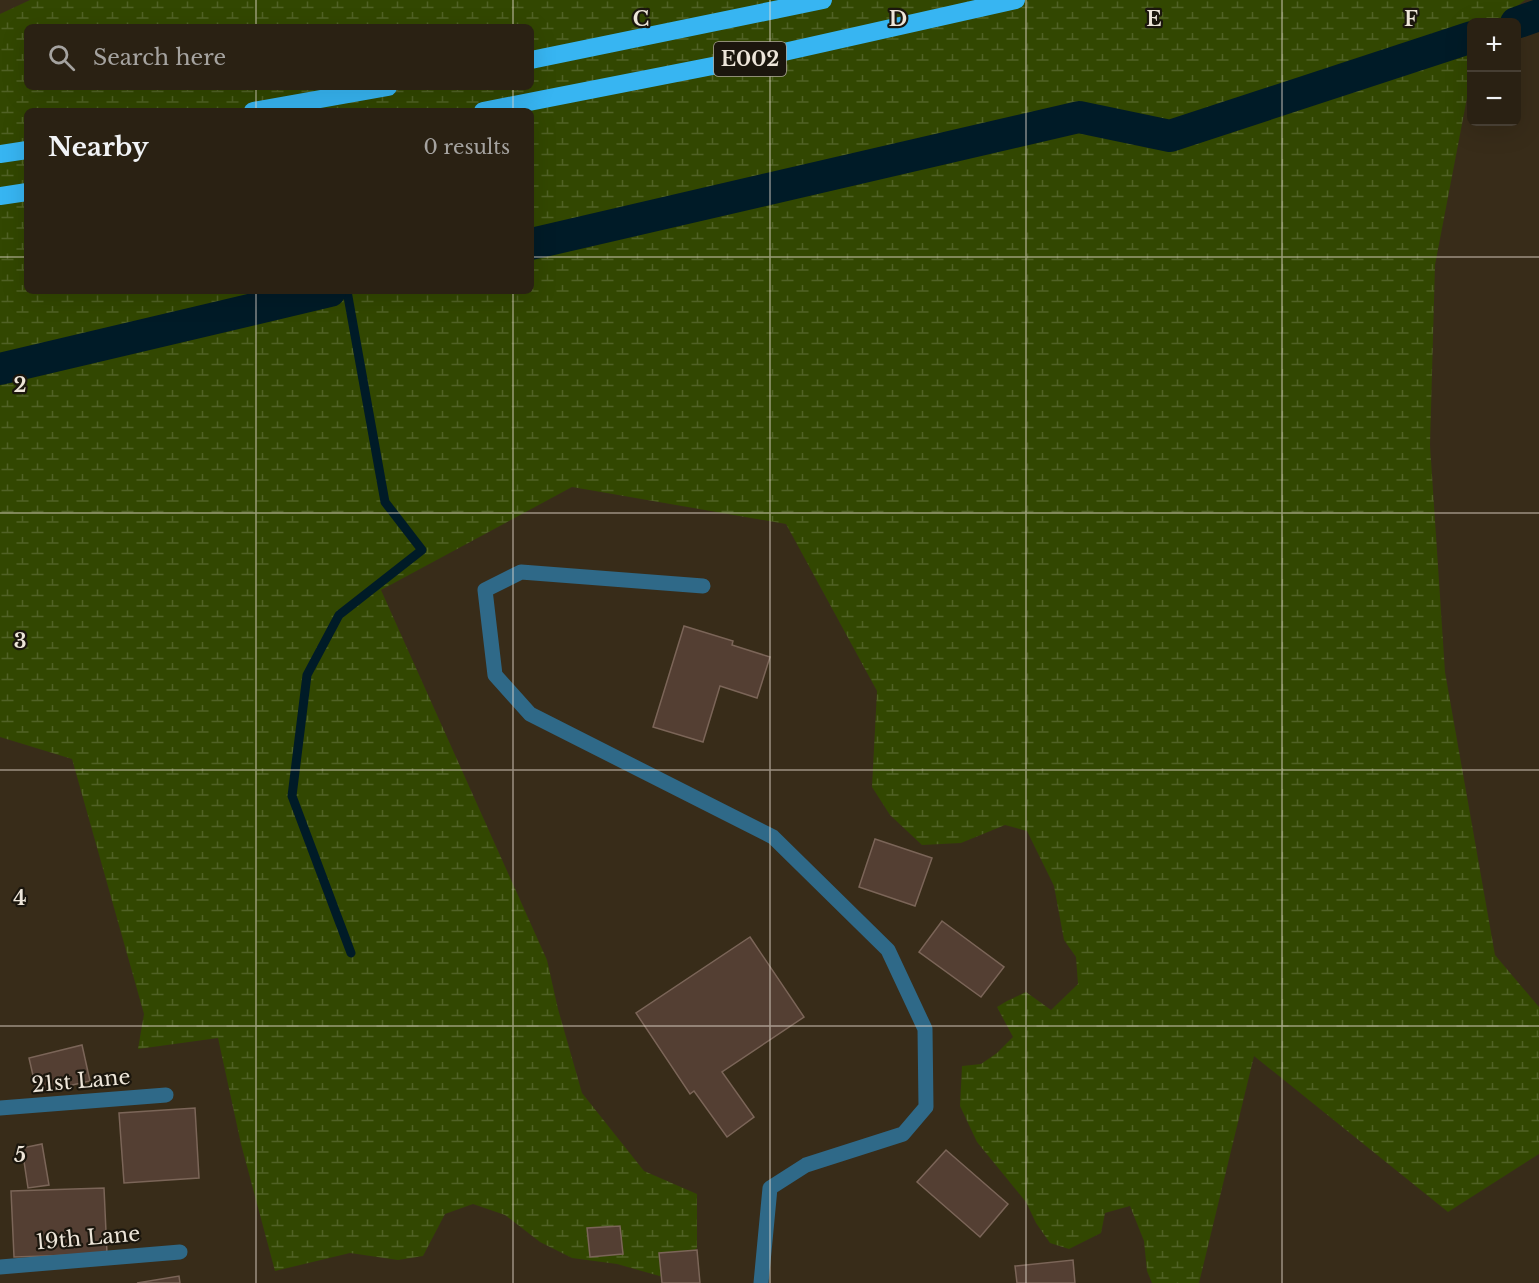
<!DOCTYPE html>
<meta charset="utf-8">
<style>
body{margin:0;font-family:"Libre Baskerville",serif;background:#32291c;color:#f1f3f6}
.controls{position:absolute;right:18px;top:18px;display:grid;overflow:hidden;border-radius:9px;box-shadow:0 6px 24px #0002}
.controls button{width:54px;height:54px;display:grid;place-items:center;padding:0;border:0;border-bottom:2px solid #463e33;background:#2a2113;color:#f1f3f6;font:30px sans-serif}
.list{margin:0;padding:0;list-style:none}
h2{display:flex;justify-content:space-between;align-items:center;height:78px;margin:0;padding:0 24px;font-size:26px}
h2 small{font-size:20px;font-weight:400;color:#a5a3a0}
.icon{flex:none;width:33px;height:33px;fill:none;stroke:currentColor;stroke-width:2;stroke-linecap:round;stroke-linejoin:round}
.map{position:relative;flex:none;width:1539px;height:1283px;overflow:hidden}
.search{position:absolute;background:#2a2113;box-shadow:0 6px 24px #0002;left:24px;top:24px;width:510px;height:66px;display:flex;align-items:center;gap:15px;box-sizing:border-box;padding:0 21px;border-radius:9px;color:#a5a3a0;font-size:22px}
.panel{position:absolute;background:#2a2113;box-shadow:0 6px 24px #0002;left:24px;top:108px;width:510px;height:186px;border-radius:9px}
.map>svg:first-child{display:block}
.wetland{fill:url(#wetland-marsh);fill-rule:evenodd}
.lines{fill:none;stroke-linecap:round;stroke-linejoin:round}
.stream{stroke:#001b27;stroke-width:9}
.canal{stroke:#001b27;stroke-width:32}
.building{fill:#543f33;stroke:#7b6558;stroke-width:1.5}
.street{stroke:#2f6988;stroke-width:15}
.highway{stroke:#37b5f2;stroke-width:18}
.grid{fill:none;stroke:#ede5d9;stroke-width:1.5;stroke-opacity:0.55}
.labels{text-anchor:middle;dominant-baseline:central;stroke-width:4.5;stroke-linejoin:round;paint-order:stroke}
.shield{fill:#1b160d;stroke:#aea79c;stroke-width:1.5}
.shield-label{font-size:20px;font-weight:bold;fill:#ede5d9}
.street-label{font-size:21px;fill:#ede5d9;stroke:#1b160d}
.grid-label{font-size:20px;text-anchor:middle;font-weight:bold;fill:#ede5d9;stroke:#1b160d;stroke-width:4.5;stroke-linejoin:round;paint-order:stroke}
</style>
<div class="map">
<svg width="1539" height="1283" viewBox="0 0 1539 1283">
<defs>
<pattern id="wetland-marsh" width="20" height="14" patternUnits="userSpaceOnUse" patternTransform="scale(1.5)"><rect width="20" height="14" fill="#324701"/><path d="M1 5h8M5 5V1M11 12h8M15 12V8" fill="none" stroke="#506125"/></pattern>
</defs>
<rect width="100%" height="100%" fill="#382c19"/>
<!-- wetland -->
<path class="wetland" d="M30 0H1525L1497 22H1472L1471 77 1435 265 1430 445 1445 672 1495 955 1539 1007V1154L1448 1212 1254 1056 1199 1283H1152L1147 1271 1144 1241 1130 1206 1105 1213 1101 1233 1069 1249 1050 1243 1036 1223 1026 1202 977 1142 960 1106 962 1066 981 1064 997 1053 1013 1037 997 1007 1007 1001 1026 992 1051 1010 1078 984 1076 957 1064 940 1054 886 1027 831 1005 825 961 843 922 845 890 815 872 787 877 691 786 524 572 487 381 590 547 960 558 1009 582 1093 644 1171 697 1194V1248L663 1277 617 1264 572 1258 540 1242 505 1215 473 1204 445 1214 423 1256 398 1260 350 1253 275 1271 241 1144 218 1038 138 1049 144 1014 72 759 0 737V14ZM27 27H531V87H27ZM27 111H531V291H27Z"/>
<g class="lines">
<!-- stream -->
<path class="stream" d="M347 291 385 502 422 550 339 615 307 675 292 796 351 953"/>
<!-- canal -->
<path class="canal" d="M1516 23 1539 15
M531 244 1079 117 1170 136 1472 37
M0 369 330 291"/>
</g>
<!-- building -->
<path class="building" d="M684 626 733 641 732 645 770 657 757 698 720 686 703 742 653 727Z
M875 839 932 858 915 906 859 887Z
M942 921 1004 967 981 997 919 952Z
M750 937 804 1017 722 1072 754 1117 727 1137 694 1091 690 1094 636 1013Z
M82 1045 90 1081 37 1093 29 1058Z
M195 1108 199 1178 124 1183 119 1113Z
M42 1144 49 1185 28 1188 22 1148Z
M946 1150 1008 1204 980 1237 917 1182Z
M104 1188 107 1254 14 1257 11 1191Z
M620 1226 623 1254 590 1257 587 1228Z
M697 1250 700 1283H662L659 1253Z
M1073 1260 1075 1283H1017L1015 1266Z
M179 1276 180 1283H137Z"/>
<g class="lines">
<!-- street -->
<path class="street" d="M703 586 521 572 485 590 495 675 530 714 773 837 888 950 925 1029 926 1107 903 1134 806 1165 770 1188 761 1283
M0 1108 166 1095
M0 1267 180 1252"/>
<!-- highway -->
<path class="highway" d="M531 60 823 0
M253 111 388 87
M483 111 784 52 1016 0
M0 154 27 150
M0 196 27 192"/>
</g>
<!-- grid -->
<path class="grid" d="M256 0V27M513 0V27M770 0V1283M1026 0V1283M1282 0V1283M256 87V111M513 87V111M0 257H27M531 257H1539M256 291V1283M513 291V1283M0 513H1539M0 770H1539M0 1026H1539"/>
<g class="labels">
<!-- shield labels -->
<rect class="shield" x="714" y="42" width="72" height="34" rx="4.5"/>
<g class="shield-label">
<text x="750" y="59">E002</text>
</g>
<!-- street labels -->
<g class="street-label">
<text transform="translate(81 1081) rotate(-5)">21st Lane</text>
<text transform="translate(88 1238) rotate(-5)">19th Lane</text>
</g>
</g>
<g class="grid-label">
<text x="641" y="26">C</text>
<text x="898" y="26">D</text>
<text x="1154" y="26">E</text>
<text x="1411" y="26">F</text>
<text x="20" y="392">2</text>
<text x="20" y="648">3</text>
<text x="20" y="905">4</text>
<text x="20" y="1162">5</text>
</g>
</svg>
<div class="controls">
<button>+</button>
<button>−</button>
</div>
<div class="search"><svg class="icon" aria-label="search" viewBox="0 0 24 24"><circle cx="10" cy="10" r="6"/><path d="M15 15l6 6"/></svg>Search here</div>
<section class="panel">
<h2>Nearby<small>0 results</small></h2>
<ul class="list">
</ul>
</section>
</div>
